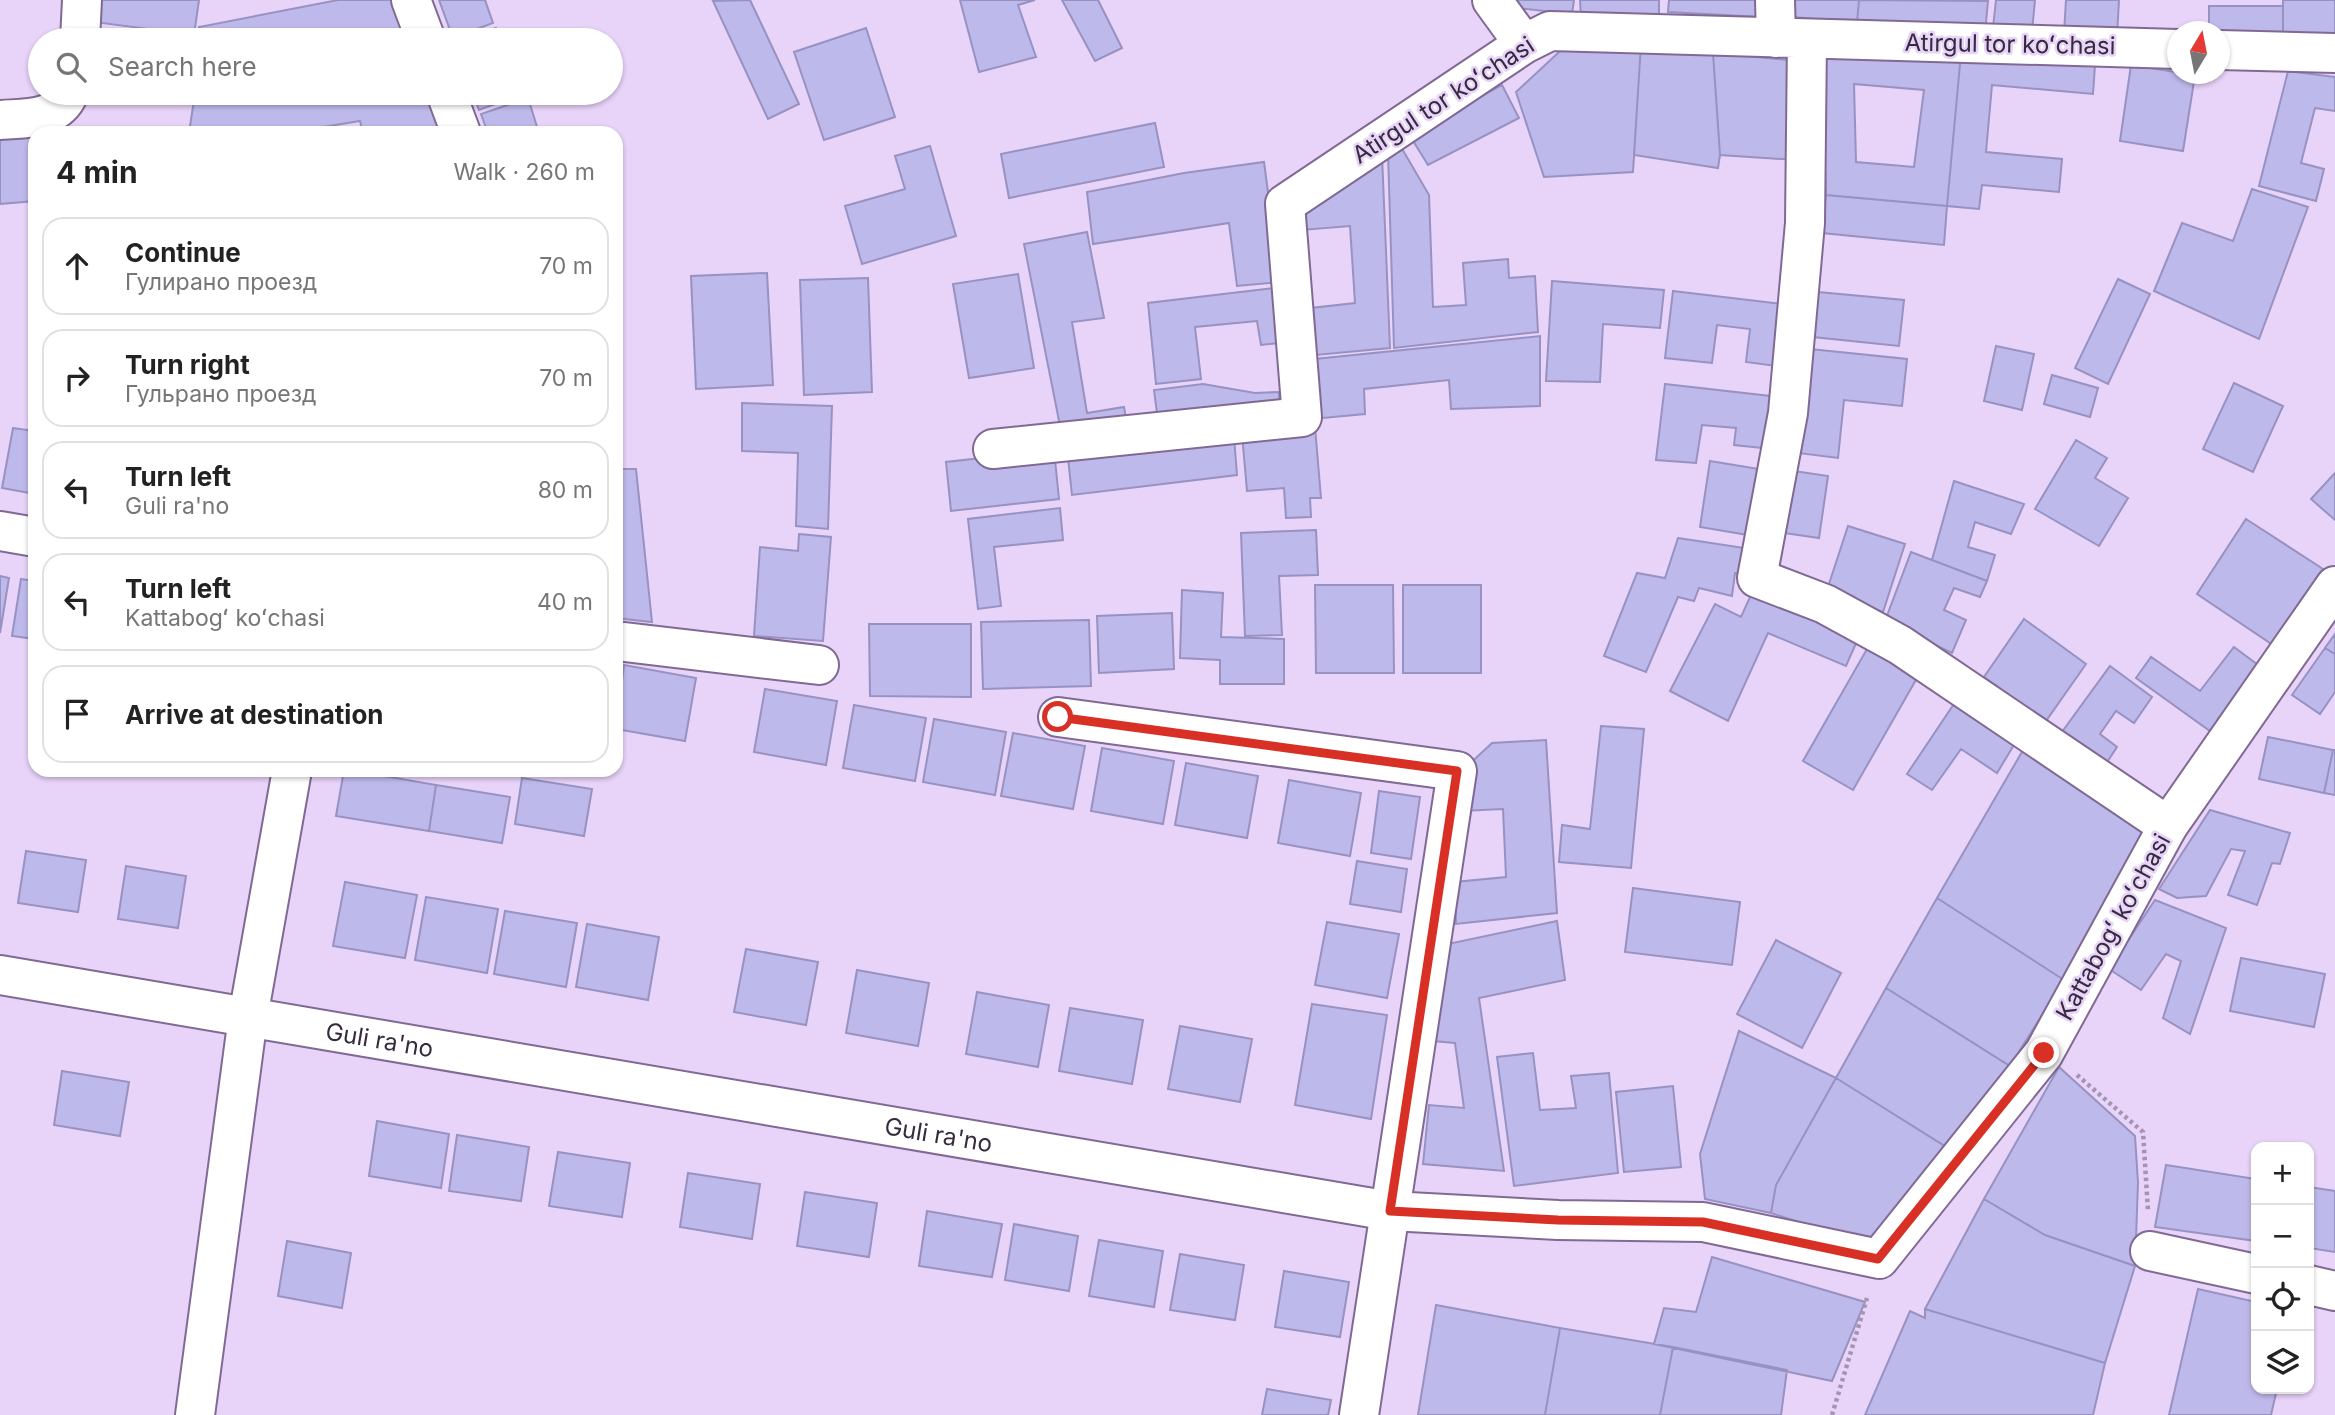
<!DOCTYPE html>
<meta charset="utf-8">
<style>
body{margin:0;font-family:Inter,sans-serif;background:#f2f2f2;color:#222}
.controls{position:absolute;right:21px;bottom:21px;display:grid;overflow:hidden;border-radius:14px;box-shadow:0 2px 5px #0004}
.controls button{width:63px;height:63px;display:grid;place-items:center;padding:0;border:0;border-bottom:2px solid #e0e0e0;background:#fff;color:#222;font:35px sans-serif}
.compass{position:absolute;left:2167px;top:21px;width:63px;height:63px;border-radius:50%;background:#fff;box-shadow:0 2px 5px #0004;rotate:10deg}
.stop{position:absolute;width:21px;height:21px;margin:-16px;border:5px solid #d93025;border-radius:50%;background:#fff}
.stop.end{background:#d93025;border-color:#fff;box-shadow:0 2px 7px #0008}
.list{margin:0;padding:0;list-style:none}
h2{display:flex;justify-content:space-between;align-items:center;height:91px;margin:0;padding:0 28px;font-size:30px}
h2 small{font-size:23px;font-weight:400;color:#767676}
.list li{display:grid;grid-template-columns:46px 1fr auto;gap:21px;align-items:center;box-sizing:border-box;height:98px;margin:0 14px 14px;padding:0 14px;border:2px solid #e0e0e0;border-radius:21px}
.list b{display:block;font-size:26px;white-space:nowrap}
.list p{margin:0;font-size:23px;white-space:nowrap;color:#767676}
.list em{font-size:23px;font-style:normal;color:#767676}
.icon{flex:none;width:38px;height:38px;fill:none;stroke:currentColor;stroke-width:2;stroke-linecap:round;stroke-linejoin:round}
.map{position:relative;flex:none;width:2335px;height:1415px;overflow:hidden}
.search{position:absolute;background:#fff;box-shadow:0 2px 5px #0004;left:28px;top:28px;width:595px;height:77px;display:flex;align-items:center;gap:18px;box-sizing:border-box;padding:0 24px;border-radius:38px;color:#767676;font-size:26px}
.panel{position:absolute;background:#fff;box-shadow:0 2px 5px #0004;left:28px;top:126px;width:595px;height:651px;border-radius:21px}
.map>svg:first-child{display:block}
.building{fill:#beb9eb;stroke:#9792c1;stroke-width:2;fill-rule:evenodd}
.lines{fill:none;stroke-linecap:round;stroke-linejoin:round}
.street-casing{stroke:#806993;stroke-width:42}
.secondary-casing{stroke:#806993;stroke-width:42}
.path{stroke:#a493b1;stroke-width:4.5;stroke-dasharray:3.5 3.5;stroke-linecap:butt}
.street{stroke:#fff;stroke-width:38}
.secondary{stroke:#fff;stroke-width:38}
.route{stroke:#d93025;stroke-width:9}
.labels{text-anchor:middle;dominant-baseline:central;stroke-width:5;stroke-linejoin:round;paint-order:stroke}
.street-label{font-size:24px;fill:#352b3d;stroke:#e8d3f9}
</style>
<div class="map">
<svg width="2335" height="1415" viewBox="0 0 2335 1415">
<rect width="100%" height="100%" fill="#e8d3f9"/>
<!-- building -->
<path class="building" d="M97 0H199L194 35 94 22Z
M338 0H397L412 40H199V27Z
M439 0H485L493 23 453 38Z
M750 0 799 104 768 119 713 1Z
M960 0H1035L1018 5 1036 57 979 72Z
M1062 0H1098L1122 48 1095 61Z
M1499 0H1574L1572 14 1498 6Z
M1580 0H1659V15L1581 17Z
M1669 0H1763L1762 17 1668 12Z
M1784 0H1859L1857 23 1783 16Z
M1859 0 1988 1 1985 33 1857 23Z
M1996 0H2035L2031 42 1992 37Z
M2066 0H2119L2117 36 2064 33Z
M2283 0H2335V39H2283Z
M2209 6H2283V39L2209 32Z
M496 28 501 40H461Z
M866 28 895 117 824 140 794 52Z
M1573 39 1641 44 1633 172 1544 177 1516 92Z
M1821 43 1961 53 1947 206 1826 195ZM1854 84 1924 90 1914 167 1856 162Z
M1641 44 1713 53 1720 155 1718 168 1634 155Z
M1713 53 1798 61 1797 160 1720 155Z
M1961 53 2095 65 2093 94 1992 85 1986 152 2062 159 2059 192 1982 185 1979 209 1947 206Z
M2131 65 2195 75 2183 151 2120 141Z
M2288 71 2335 77V111L2315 108 2301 163 2324 169 2316 201 2259 186Z
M1502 85 1519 118 1428 165 1410 136Z
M195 93H431L444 133H363L360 121 287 133H189Z
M473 93H518L519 95 479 110Z
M528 98 539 133H488L481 114Z
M1155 123 1164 167 1009 198 1001 154Z
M35 136V201L0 204V138Z
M930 146 956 236 862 264 845 206 905 189 895 156Z
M1401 147 1429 195 1433 307 1466 305 1463 263 1508 259 1509 278 1535 276 1538 332 1394 348 1388 153Z
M1382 155 1390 348 1305 356 1302 309 1355 303 1350 226 1302 230 1300 202Z
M1264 162 1280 282 1237 286 1229 223 1093 244 1087 192 1184 173Z
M2252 189 2308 207 2259 339 2154 291 2182 223 2233 241Z
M1826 195 1947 206 1944 245 1822 233Z
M1087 232 1104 318 1072 322 1087 413 1124 407 1128 430 1063 441 1024 244Z
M767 273 773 385 696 389 691 276Z
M1018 274 1034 368 969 378 953 284Z
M868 278 872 392 804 395 800 280Z
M2118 279 2150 294 2108 384 2075 368Z
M1552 281 1664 290 1660 328 1603 324 1600 382 1546 381Z
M1282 287 1287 342 1261 345 1257 321 1195 327 1201 379 1156 384 1148 303Z
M1673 291 1791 305 1784 367 1746 362 1750 329 1717 325 1712 363 1665 358Z
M1818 292 1904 300 1899 346 1813 337Z
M1540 336V406L1451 409 1449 380 1364 389 1365 414 1312 419 1305 360Z
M1996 346 2034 354 2022 410 1984 401Z
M1810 349 1907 359 1902 406 1844 400 1838 458 1798 453Z
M2052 375 2098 388 2090 417 2044 404Z
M2234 383 2283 406 2253 472 2203 449Z
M1203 384 1255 393 1279 392 1280 413 1159 429 1154 390Z
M1665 384 1779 397 1772 449 1734 445 1736 428 1702 425 1696 463 1656 460Z
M742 403 832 406 828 529 796 526 798 453 742 451Z
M1315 427 1321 498H1310L1311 517 1286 518 1284 488 1247 491 1242 434Z
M13 428 35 431V494L2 488Z
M1234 437 1237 475 1072 495 1068 458Z
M2076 440 2107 458 2095 478 2128 498 2099 546 2035 509Z
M1054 450 1059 499 951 511 946 462Z
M1710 461 1765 470 1754 536 1700 527Z
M616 469H636L652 622 616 618Z
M1794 471 1828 476 1819 538 1784 533Z
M2335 473V520L2311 499Z
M1954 481 2024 504 2011 534 1975 522 1968 547 1995 555 1987 581 1932 560Z
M1060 508 1063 540 994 547 1001 606 978 609 968 519Z
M2246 519 2323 569 2273 645 2197 594Z
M1848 526 1905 544 1883 612 1826 593Z
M1316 530 1318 575 1279 576 1282 635 1245 636 1241 533Z
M799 534 831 537 823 641 754 636 760 547 798 551Z
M1678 538 1751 549 1747 574 1735 573 1732 596 1699 588 1694 601 1678 597 1646 672 1604 656 1637 573 1665 578Z
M1911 552 1987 581 1980 597 1954 588 1944 610 1966 620 1952 653 1885 621Z
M0 576 9 578 0 633Z
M21 579 35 581V639L12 636Z
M1315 585H1393L1394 673H1316Z
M1403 585H1481V673H1403Z
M1755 586 1861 632 1846 666 1768 633 1728 721 1670 691 1715 604 1741 617Z
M1182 590 1223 593 1221 637 1284 639V684H1220V660L1180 658Z
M1172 613 1174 669 1099 673 1097 616Z
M2024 619 2086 664 2046 721 1984 677Z
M1089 620 1091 686 983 689 981 622Z
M869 624H971V697L870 696Z
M2335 634V654L2325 648Z
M1871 642 1921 671 1853 790 1803 761Z
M2234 647 2258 665 2210 731 2136 678 2151 657 2200 691Z
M2325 648 2335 654V692L2320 714 2292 695Z
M624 665 696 678 685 741 616 729Z
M2110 666 2152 697 2134 723 2116 711 2100 734 2117 747 2104 767 2059 736Z
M765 689 837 701 826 765 754 752Z
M1964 689 2023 730 1997 773 1961 749 1932 790 1907 774Z
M854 705 926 718 915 781 843 768Z
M934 719 1006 732 995 795 923 782Z
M1601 726 1644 729 1631 868 1559 862 1562 825 1590 829Z
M1013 733 1085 746 1073 809 1001 796Z
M2268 737 2333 750 2324 793 2259 779Z
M1546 740 1557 913 1456 924 1455 882 1506 877 1503 809 1462 811V771L1492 743Z
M2026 745 2159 839 2064 980 1937 898Z
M1102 748 1174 761 1163 824 1091 811Z
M2333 750H2335V795L2324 793Z
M1186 763 1258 776 1247 838 1175 825Z
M344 770H385L384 776 436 785 429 831 336 816Z
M522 778 592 789 584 836 515 824Z
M1289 780 1361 793 1350 856 1278 843Z
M436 785 510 797 502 843 429 831Z
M1379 791 1420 797 1411 859 1371 853Z
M2210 810 2290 833 2280 864 2272 863 2257 905 2228 895 2245 851 2231 849 2206 896 2177 898 2159 889Z
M26 851 86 860 78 912 18 903Z
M1357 861 1407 869 1401 912 1350 904Z
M126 866 186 876 178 928 118 919Z
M345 882 417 895 405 958 333 946Z
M1633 888 1740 902 1732 965 1625 952Z
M426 897 498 909 487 973 415 960Z
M1937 898 2064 980 2010 1066 1886 988Z
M2155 900 2226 928 2190 1034 2163 1018 2181 961 2166 954 2141 990 2109 969Z
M505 911 577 923 566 987 494 974Z
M1557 921 1565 980 1479 998 1504 1171 1423 1164 1429 1105 1464 1108 1455 1043 1433 1041 1443 945Z
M1327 922 1399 934 1387 998 1315 985Z
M587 924 659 937 648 1000 576 987Z
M1776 940 1841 973 1802 1048 1737 1014Z
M746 949 818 962 806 1025 734 1012Z
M2241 958 2325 974 2314 1027 2230 1011Z
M857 970 929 983 918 1046 846 1033Z
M1886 988 2010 1066 1956 1153 1836 1078Z
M977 992 1049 1005 1038 1067 966 1054Z
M1312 1004 1387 1015 1371 1119 1295 1105Z
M1070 1008 1143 1020 1132 1084 1059 1071Z
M1180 1026 1252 1039 1240 1102 1168 1089Z
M1739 1031 1836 1078 1776 1185 1771 1213 1705 1199 1700 1154Z
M1533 1053 1540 1110 1576 1108 1571 1076 1609 1073 1618 1173 1514 1186 1497 1057Z
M2059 1067 2135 1136 2138 1183 2135 1266 2045 1235 1984 1199Z
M62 1071 129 1082 120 1136 54 1125Z
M1836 1078 1956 1153 1878 1248 1771 1213 1776 1185Z
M1673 1086 1681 1167 1624 1172 1616 1092Z
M377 1121 449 1134 441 1188 369 1176Z
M457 1135 529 1147 521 1201 449 1191Z
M558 1152 630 1163 622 1217 549 1206Z
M2166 1165 2256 1179V1241L2155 1227Z
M688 1173 760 1184 752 1239 680 1227Z
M2309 1187 2335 1191V1252L2309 1248Z
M805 1192 877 1203 869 1257 797 1246Z
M1984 1199 2045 1235 2135 1266 2105 1363 1925 1309Z
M927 1211 1002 1224 992 1277 919 1266Z
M1014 1224 1078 1236 1069 1291 1005 1280Z
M1099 1240 1163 1251 1154 1307 1089 1296Z
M287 1241 351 1253 342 1308 278 1296Z
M1180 1254 1244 1265 1235 1320 1170 1310Z
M1712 1257 1865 1302 1832 1381 1654 1344 1664 1308 1696 1312Z
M1284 1271 1349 1282 1340 1337 1275 1327Z
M2198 1289 2256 1302V1389H2277L2271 1415H2169Z
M1436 1305 1560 1328 1545 1415H1418Z
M1925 1309 2105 1363 2093 1415H1865L1910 1311 1925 1318Z
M1560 1328 1673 1347 1660 1415H1545Z
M1673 1347 1787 1370 1781 1415H1660Z
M1267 1389 1331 1400 1328 1415H1262Z"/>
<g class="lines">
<!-- street casing -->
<g class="street-casing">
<path id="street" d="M411 0 426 40
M1492 0 1524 44
M1775 0 1776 38
M1807 39 1805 223 1788 413 1757 578 1825 604 1900 645 2168 826
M80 40 82 0
M2220 50 2335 53
M446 93 461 133
M0 120C26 118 57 121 69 93
M993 449 1302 417 1285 204 1524 44 1550 31 2178 49
M0 531 35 537
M616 641 819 665
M1058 717 1457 771 1359 1415
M2150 1251 2256 1274
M2309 1285 2335 1291
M195 1415 248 1017 292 770"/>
</g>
<!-- secondary casing -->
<g class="secondary-casing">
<g id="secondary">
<path id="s1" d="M0 975 1390 1211 1558 1220 1703 1222 1879 1259 2044 1053 2168 826 2335 586"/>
</g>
</g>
<!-- path -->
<path class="path" d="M2077 1075 2143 1132 2148 1211
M1832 1415 1867 1298"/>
<!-- street -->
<use href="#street" class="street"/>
<!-- secondary -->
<use href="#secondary" class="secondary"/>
</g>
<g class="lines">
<!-- route -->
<path class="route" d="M1058 717 1457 771 1390 1211 1558 1220 1703 1222 1878 1259 2044 1053"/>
</g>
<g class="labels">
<!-- street labels -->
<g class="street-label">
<text transform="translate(2010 44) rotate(1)">Atirgul tor koʻchasi</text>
<text transform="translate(1443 100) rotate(-33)">Atirgul tor koʻchasi</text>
<text transform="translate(2113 927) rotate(-61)">Kattabogʻ koʻchasi</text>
<text stroke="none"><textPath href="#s1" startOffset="385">Guli ra'no</textPath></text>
<text stroke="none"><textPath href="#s1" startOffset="952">Guli ra'no</textPath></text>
</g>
</g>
</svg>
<div class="controls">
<button>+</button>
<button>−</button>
<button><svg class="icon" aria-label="locate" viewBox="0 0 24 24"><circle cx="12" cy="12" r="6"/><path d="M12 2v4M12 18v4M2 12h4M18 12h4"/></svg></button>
<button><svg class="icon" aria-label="layers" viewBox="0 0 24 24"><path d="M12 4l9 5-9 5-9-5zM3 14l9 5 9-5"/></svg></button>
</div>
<svg class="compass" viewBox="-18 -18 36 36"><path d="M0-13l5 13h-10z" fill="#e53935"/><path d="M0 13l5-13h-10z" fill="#767676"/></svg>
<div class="stop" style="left:1058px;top:717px"></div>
<div class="stop end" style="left:2044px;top:1053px"></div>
<div class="search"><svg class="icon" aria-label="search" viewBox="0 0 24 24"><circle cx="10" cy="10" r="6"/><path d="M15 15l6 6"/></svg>Search here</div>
<section class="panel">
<h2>4 min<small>Walk · 260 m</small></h2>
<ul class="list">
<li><svg class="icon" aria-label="ahead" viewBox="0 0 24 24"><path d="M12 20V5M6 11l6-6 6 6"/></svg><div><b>Continue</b><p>Гулирано проезд</p></div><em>70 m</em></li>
<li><svg class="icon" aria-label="right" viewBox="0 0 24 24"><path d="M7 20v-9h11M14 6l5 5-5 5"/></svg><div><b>Turn right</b><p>Гульрано проезд</p></div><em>70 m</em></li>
<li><svg class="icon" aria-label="left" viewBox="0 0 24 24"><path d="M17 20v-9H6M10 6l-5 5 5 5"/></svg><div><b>Turn left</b><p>Guli ra'no</p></div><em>80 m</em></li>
<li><svg class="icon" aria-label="left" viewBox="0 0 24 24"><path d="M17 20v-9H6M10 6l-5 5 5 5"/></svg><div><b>Turn left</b><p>Kattabogʻ koʻchasi</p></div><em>40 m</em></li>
<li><svg class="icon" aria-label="arrive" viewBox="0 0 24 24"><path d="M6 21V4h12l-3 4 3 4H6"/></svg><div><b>Arrive at destination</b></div></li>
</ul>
</section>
</div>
